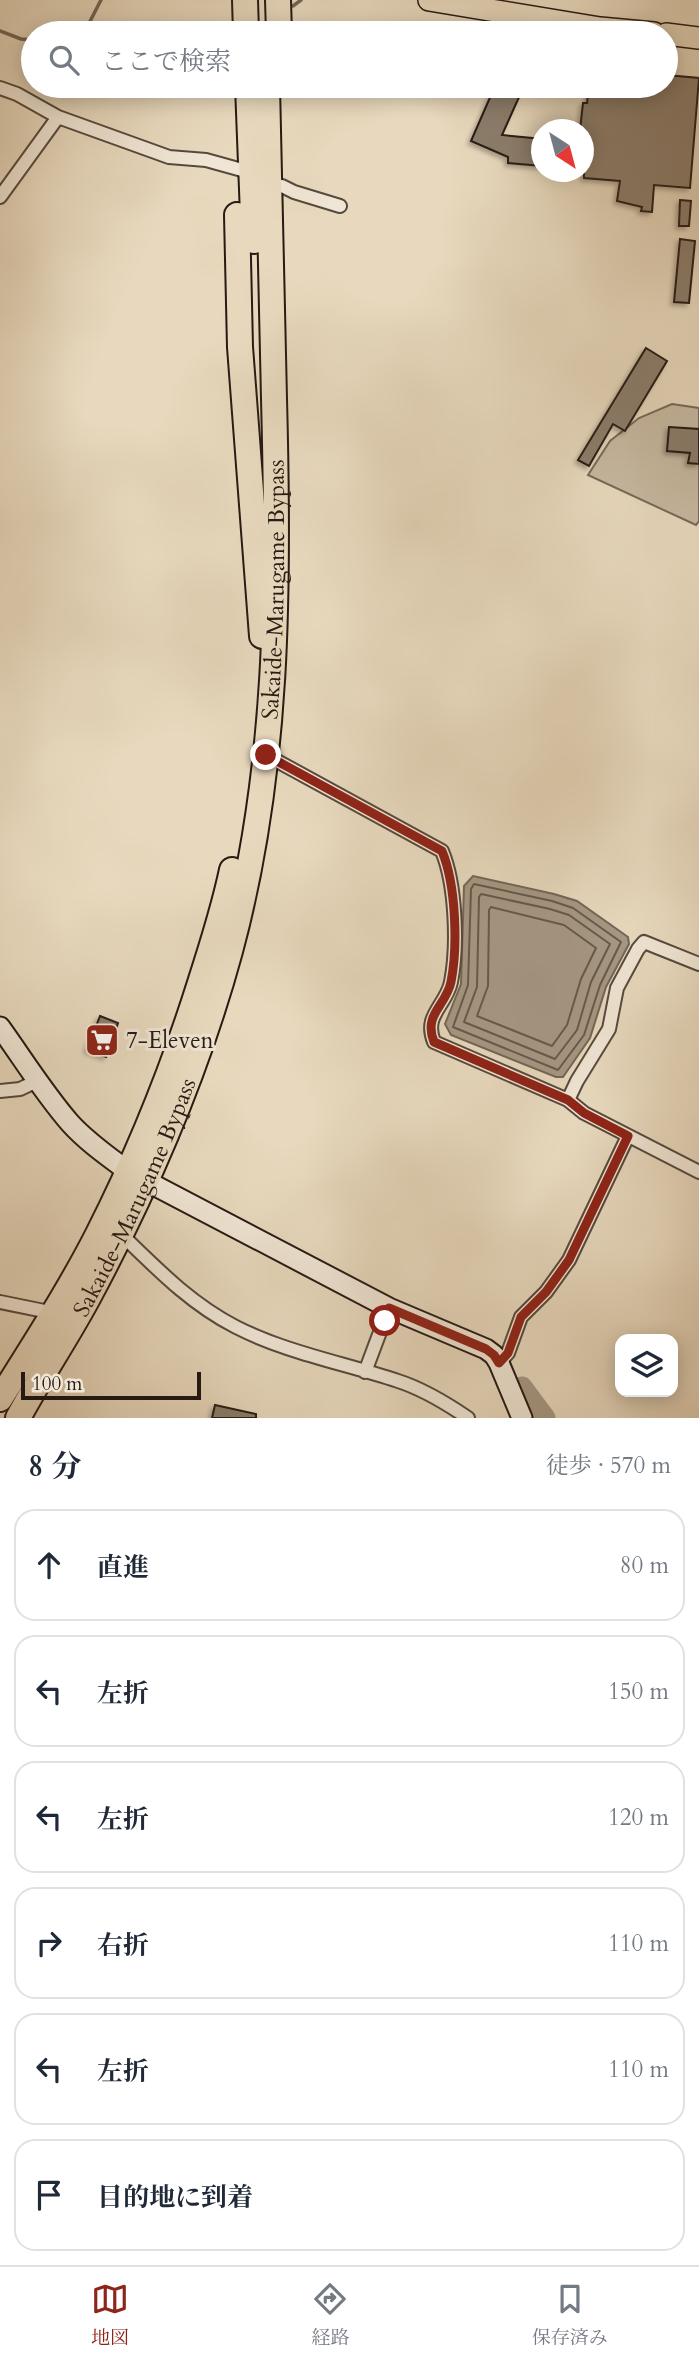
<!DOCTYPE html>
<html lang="ja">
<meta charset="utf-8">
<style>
body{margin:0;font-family:Cardo,"Noto Serif JP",serif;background:#f6f6f7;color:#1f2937}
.controls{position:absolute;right:21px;bottom:21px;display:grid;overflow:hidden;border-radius:14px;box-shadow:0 4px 18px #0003}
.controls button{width:63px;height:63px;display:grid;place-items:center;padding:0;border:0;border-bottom:2px solid #e0e1e3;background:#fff;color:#1f2937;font:35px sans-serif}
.compass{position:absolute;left:531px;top:119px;width:63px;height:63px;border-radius:50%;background:#fff;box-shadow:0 4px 18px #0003;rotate:144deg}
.scale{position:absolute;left:21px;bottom:18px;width:180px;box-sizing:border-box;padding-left:7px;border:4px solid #261a13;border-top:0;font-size:19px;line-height:24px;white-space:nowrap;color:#261a13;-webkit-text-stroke:5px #f0e6d5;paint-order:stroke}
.stop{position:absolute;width:21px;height:21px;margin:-16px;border:5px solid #8f2418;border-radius:50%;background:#fff}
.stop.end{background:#8f2418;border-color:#fff;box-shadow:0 2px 7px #0008}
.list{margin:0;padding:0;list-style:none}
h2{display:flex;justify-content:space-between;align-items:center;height:91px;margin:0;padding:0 28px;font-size:30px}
h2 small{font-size:23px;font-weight:400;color:#747a83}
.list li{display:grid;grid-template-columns:46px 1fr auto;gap:21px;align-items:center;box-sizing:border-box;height:112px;margin:0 14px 14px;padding:0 14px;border:2px solid #e0e1e3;border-radius:21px}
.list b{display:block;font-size:26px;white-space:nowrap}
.list em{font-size:23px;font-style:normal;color:#747a83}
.icon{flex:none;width:38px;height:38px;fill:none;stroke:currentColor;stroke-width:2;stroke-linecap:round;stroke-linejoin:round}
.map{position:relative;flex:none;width:699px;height:1418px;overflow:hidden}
.search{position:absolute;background:#fff;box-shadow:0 4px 18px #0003;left:21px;right:21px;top:21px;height:77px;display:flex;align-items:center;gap:18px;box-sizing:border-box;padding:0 24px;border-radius:38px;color:#747a83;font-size:26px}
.sheet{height:847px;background:#fff}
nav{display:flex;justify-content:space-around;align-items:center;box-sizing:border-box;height:98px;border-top:2px solid #e0e1e3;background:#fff;font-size:19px;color:#747a83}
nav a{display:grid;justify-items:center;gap:4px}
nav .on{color:#8f2418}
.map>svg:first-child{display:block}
.green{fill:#c7b9a1;stroke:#766a5a;stroke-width:2}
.water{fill:#a69884;stroke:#736657;stroke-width:2}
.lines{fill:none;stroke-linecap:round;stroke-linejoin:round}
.shore{stroke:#66594c;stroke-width:2}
.stream{stroke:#736657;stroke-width:3.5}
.river{stroke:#a69884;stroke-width:21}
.building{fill:#8b7d6c;stroke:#261a13;stroke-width:2;filter:url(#shadow)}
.street-casing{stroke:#564a3e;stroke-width:16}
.secondary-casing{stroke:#261a13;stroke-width:23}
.primary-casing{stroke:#261a13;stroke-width:24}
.highway-casing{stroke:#261a13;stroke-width:28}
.street{stroke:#f0e6d5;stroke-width:12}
.secondary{stroke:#f0e6d5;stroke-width:19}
.primary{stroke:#e8d9be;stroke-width:21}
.highway{stroke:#e8d9be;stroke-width:24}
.route{stroke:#8f2418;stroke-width:9}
.labels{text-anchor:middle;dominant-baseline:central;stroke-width:6;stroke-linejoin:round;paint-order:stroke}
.street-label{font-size:23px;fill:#261a13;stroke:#f0e6d5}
.poi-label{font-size:23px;fill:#261a13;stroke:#f0e6d5;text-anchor:start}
</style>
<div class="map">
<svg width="699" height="1418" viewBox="0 0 699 1418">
<defs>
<filter id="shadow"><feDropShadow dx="-3" dy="3" stdDeviation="2" flood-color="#0004"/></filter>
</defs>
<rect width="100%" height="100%" fill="#e8d9be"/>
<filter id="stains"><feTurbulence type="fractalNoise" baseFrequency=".00286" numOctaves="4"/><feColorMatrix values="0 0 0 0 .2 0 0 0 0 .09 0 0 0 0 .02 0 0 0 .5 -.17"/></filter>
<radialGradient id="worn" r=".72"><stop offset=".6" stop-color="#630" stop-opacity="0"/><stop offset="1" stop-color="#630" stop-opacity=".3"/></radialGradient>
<!-- green -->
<path class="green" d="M672 404 699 408V521L696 525 588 475 610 441 639 418Z"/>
<!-- water -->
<path class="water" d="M473 876 554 894 577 901 628 937 629 944 606 987 590 1038 563 1077H556L451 1035 445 1024 461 984 464 886Z"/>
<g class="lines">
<!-- shore -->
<path class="shore" d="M474 884 552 901 573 908 621 942 600 985 584 1035 558 1070 453 1027 468 985 471 889Z
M481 894 550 909 569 915 610 944 591 982 577 1030 555 1059 464 1022 477 987 479 897Z
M491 907 564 925 596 948 581 979 567 1025 552 1046 477 1016 488 986 489 910Z"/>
<!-- stream -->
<path class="stream" d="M293 6 301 0
M495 22 521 26
M0 31 21 39 33 40
M84 33 101 0"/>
<!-- river -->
<path class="river" d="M522 1387 545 1418"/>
</g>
<!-- building -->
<path class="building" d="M666 75 699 78 690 188 654 185 652 212 641 211 642 207 617 201 620 181 584 178V130H580L583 103H587L589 87 666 86Z
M495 86H524L502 135 542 139V166L508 163V157L471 141Z
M680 200 691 201 689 226H679Z
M680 239 695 241 689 303 674 302Z
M646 348 667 361 625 431 613 424 589 466 578 460Z
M669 427 699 429V464L688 463 690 453 667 451Z
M100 1016 118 1023 106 1057 87 1050Z
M215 1405 256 1414V1418H212Z"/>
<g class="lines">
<!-- street casing -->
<g class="street-casing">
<path id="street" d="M0 88 17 94 58 117 169 157 206 160 242 170
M282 186 294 192 340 206
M0 197 58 117
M266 755 442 851C456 885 458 946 451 982 446 1006 423 1015 434 1042L568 1100 584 1113 699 1172
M0 1091 20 1089 37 1081
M568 1100 577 1081 609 1029 617 988 638 949 644 942 699 964
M121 1234C157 1269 191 1304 236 1327 287 1353 344 1363 398 1381 423 1389 446 1403 468 1418
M0 1302 54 1313
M499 1363 508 1353 521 1317 546 1292 569 1260 628 1136
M365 1372 389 1308"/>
</g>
<!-- secondary casing -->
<g class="secondary-casing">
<path id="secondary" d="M0 1027C23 1059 44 1093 70 1123 87 1142 109 1157 129 1172L389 1308 486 1349 494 1355 499 1363 522 1418"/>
</g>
<!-- primary casing -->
<g class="primary-casing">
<path id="primary" d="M429 0 600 28 654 33
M666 34 699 38"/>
</g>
<!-- highway casing -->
<g class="highway-casing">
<g id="highway">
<path d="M245 0 246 33"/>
<path d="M278 0 279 33"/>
<path d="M248 86 254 241"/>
<path d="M237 215 240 347 262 636"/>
<path d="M0 1399C34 1344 69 1291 98 1234 139 1153 173 1069 200 983 212 946 224 908 232 870"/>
<path id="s1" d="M18 1418C40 1377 66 1339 88 1298 147 1188 197 1072 230 951 279 771 279 584 274 399 272 294 269 190 267 86"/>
</g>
</g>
<!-- street -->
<use href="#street" class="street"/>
<!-- secondary -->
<use href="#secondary" class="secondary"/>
<!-- primary -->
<use href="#primary" class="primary"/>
<!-- highway -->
<use href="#highway" class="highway"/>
</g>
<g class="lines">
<!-- route -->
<path class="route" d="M266 755 442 851C456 885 458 946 451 982 446 1006 423 1014 434 1042L568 1100 584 1113 628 1136 569 1260 546 1292 521 1317 508 1353 499 1363 494 1355 486 1349 389 1308 385 1321"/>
</g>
<!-- icons -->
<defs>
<g id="supermarket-square" transform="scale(1.75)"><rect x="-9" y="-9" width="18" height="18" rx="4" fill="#8f2418" stroke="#f0e6d5"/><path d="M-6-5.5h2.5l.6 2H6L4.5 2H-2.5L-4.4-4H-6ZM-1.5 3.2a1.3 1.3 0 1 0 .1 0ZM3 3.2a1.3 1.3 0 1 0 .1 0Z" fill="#fff"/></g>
</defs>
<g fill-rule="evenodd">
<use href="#supermarket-square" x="102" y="1040"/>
</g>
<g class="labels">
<!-- street labels -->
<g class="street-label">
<text stroke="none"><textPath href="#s1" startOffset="880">Sakaide-Marugame Bypass</textPath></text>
<text stroke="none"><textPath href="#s1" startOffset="250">Sakaide-Marugame Bypass</textPath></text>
</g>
<!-- poi labels -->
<g class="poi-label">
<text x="126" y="1040">7-Eleven</text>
</g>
</g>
<rect width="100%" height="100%" filter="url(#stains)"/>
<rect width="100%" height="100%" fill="url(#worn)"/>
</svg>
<div class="controls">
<button><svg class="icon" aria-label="layers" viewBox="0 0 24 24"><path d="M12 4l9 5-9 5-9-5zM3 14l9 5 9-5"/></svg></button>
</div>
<svg class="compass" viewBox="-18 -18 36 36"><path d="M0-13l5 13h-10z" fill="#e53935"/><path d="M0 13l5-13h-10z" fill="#747a83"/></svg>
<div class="scale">100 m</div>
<div class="stop" style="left:385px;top:1321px"></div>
<div class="stop end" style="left:266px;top:755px"></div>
<div class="search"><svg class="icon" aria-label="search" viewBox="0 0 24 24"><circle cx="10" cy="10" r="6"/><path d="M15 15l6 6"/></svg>ここで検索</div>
</div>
<section class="sheet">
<h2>8 分<small>徒歩 · 570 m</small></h2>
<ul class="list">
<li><svg class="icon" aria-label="ahead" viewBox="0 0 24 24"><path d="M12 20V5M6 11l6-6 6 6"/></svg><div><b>直進</b></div><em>80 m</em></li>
<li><svg class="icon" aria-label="left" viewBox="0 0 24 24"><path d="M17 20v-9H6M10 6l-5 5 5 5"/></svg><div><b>左折</b></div><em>150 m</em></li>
<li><svg class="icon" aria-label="left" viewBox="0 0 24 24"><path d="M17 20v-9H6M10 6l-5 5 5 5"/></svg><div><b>左折</b></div><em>120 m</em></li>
<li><svg class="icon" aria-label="right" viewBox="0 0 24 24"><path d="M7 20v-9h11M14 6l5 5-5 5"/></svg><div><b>右折</b></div><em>110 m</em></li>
<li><svg class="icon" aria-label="left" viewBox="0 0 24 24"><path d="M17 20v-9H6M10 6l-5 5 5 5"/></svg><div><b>左折</b></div><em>110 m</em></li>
<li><svg class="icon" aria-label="arrive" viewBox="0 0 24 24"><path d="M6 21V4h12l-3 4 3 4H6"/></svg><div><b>目的地に到着</b></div></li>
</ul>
</section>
<nav>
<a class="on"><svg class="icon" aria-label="map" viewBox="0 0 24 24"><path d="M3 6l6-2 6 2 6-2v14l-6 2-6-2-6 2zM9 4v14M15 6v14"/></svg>地図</a>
<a><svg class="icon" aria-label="directions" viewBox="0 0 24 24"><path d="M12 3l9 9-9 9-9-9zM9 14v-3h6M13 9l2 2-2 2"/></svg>経路</a>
<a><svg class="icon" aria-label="saved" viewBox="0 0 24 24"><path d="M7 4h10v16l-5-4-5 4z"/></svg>保存済み</a>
</nav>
